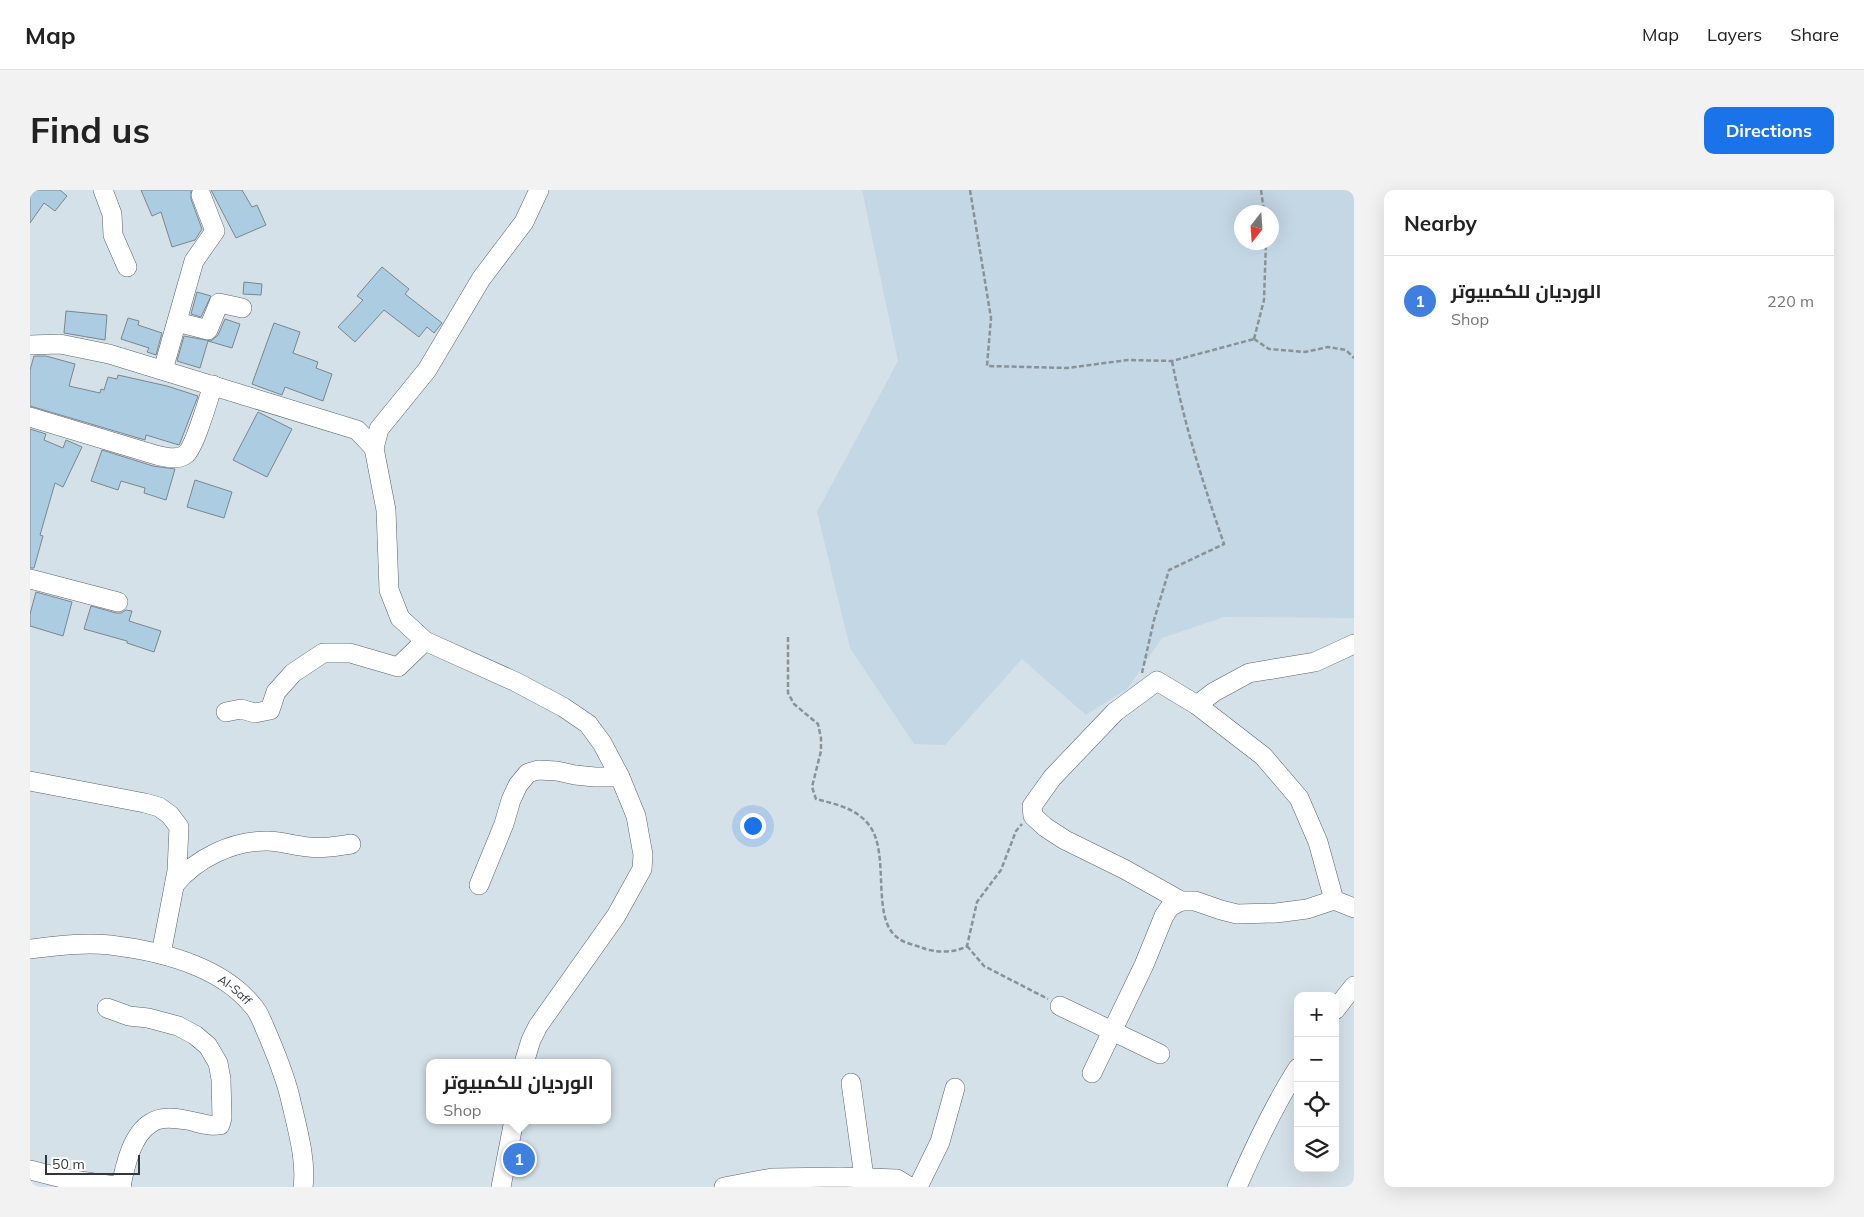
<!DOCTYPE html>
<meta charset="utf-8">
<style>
body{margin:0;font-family:Mulish,Cairo,sans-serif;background:#f2f2f2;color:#222}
.controls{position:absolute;right:15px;bottom:15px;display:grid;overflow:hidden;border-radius:10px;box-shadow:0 5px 20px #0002}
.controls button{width:45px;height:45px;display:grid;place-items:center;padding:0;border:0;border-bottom:1px solid #e0e0e0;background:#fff;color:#222;font:25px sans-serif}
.compass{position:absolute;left:1204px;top:15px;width:45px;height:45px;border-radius:50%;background:#fff;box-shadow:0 5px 20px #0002;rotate:197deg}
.scale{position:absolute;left:15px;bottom:12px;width:95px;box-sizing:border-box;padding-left:5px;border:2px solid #32373a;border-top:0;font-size:14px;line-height:18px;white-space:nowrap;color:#32373a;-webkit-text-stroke:4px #fff;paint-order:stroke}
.you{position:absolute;left:722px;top:635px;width:18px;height:18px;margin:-12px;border:4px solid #fff;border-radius:50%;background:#1a73e8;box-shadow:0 0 0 8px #1a73e833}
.badge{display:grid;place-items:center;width:32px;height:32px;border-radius:50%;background:#1a73e8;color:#fff;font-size:16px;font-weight:700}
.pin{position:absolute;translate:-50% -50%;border:2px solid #fff;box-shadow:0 1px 5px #0006}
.popup{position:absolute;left:396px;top:869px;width:185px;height:65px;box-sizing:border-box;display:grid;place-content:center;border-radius:10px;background:#fff;filter:drop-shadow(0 1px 4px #0005);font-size:16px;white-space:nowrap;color:#767676}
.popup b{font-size:19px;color:#222}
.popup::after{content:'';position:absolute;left:50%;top:100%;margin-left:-10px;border:10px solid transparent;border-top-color:#fff}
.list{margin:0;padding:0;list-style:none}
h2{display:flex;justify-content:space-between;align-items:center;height:65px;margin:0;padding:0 20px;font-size:21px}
h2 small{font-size:16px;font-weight:400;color:#767676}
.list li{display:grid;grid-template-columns:32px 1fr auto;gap:15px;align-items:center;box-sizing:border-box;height:90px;padding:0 20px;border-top:1px solid #e0e0e0}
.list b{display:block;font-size:19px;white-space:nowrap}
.list p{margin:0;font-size:16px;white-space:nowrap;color:#767676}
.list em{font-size:16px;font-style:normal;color:#767676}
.icon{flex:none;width:28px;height:28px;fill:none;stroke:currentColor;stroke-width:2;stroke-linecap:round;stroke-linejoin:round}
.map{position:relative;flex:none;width:1324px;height:997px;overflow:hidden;border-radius:10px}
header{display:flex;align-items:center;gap:30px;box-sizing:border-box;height:70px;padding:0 25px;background:#fff;border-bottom:1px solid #e0e0e0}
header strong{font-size:24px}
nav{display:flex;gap:28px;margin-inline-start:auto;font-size:18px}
.intro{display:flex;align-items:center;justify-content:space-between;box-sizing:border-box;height:120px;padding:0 30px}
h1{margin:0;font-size:35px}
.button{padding:12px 22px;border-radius:10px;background:#1a73e8;color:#fff;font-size:18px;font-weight:700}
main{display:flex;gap:30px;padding:0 30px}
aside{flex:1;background:#fff;border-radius:10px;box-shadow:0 5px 20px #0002}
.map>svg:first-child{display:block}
.built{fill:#c3d7e4;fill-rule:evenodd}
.building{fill:#accce1;stroke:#7b868e}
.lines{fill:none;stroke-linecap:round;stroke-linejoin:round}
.minor-casing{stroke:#58636a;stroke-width:20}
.path{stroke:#8a9298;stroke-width:2.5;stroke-dasharray:5 2.5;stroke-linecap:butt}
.minor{stroke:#fff;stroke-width:19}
.labels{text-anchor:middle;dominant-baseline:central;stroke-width:5;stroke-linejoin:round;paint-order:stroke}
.street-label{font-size:12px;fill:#32373a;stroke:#fff}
</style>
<header>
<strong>Map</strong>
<nav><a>Map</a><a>Layers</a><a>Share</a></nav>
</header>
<div class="intro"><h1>Find us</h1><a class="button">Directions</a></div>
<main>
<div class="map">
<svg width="1324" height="997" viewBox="0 0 1324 997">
<rect width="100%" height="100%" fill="#d5e1e9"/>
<!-- built -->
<path class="built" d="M832 0H1324V428L1194 427 1132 448 1098 498 1056 525 992 469 915 555 884 554 820 458 787 322 868 171ZM1212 22H1242V52H1212Z"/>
<!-- building -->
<path class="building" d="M0 0H30L37 6 25 21 14 13 0 33Z
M111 0H161V9L172 39 165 50 142 57 131 22 122 26Z
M181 0H212L222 17 227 15 236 35 206 48Z
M352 77 379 99 375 104 412 133 404 143 397 137 389 147 354 120 325 152 308 137 333 110 327 106Z
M214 92 232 94 231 105 213 104Z
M167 102 181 106 171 127 161 124Z
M36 121 77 125 75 150 34 143Z
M98 128 109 131 108 135 132 143 126 165 117 162 119 158 91 149Z
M195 129 210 134 202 158 178 151 170 178 147 171 154 146 181 151 188 145Z
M244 133 270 142 263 163 288 172 286 178 302 184 293 211 255 197 252 205 222 194Z
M4 166H16L45 174 39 196 70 203 71 199 74 200 78 187 87 189 88 185 137 196 168 206 150 253 149 255 116 245 115 250 0 216V180Z
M228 222 262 239 237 287 203 270Z
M0 239 16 244 14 250 33 258 36 250 52 257 33 297 25 293 10 345 13 346 4 378H0Z
M72 260 123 276 145 279 136 310 114 303 115 298 91 291 88 300 61 291Z
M165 290 202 302 194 328 157 317Z
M6 402 42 412 33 446 0 436V424Z
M61 416 86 423H91L96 420 102 421 99 431 131 441 124 462 97 453V451L54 439Z"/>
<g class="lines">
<!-- minor casing -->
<g class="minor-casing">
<g id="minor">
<path d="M73 0 82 24 83 45 97 77"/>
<path d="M147 132 178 140 189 113 212 118"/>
<path d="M0 155 30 154 79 164 327 240 344 258 356 320 359 400 370 428 395 451 486 492 533 517 558 534 572 553 590 587 606 626 613 665 612 679 586 726 508 836 501 850 494 873"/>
<path d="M133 180 164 71 185 41 171 5"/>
<path d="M0 227 126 265C135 267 148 271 156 264 165 256 178 210 183 195"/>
<path d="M344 258 349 239 397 180 451 89 494 32 509 0"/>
<path d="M0 389 88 412"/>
<path d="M1167 515 1184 502 1219 483 1285 472 1324 454"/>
<path d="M196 522 211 519 225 523 240 520 246 502 263 483 293 463H320L368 477 395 451"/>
<path d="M0 591 115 613 129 617 140 625 149 637 147 681 131 764"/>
<path d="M145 694C167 668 202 651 237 651 251 651 265 656 279 657 293 659 307 656 321 654"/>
<path d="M449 695 474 634 481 610 488 595 498 583 508 580 527 581 545 585 565 587H590"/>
<path d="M1304 710 1288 652 1269 608 1233 566 1167 515 1127 491 1085 522 1022 588 1002 616 1003 626 1015 637 1035 650 1094 679 1151 711H1165L1191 720 1207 724 1246 723 1277 719 1304 710 1324 718"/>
<path id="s1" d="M0 759C26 756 54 752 80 755 130 761 190 775 223 816 228 821 231 829 234 836 244 859 254 883 260 907 266 934 277 970 273 997"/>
<path d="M1030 816 1130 864"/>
<path d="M77 818 99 826 118 828 148 836 165 845 178 856 188 873 191 889 192 928 190 935C178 937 168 932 156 930 145 928 130 926 121 933 102 944 95 976 91 996"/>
<path d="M1305 820 1324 796"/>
<path d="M1062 883 1114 775 1134 726 1140 717 1151 711"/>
<path d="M821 893 834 987"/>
<path d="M0 980 36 989 92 997"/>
<path d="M471 997 484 930"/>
<path d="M694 997 742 988 811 987 867 989 880 997"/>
<path d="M888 997 910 952 925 898"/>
<path d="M1207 997C1225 956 1244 915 1268 878"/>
</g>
</g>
<!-- path -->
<path class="path" d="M940 0 961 128 957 176 1037 178 1098 170 1142 171 1224 149
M1231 0 1234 22
M1224 149 1239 159 1275 162 1298 157 1316 160 1324 168
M1224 149 1234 110 1236 52
M758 447V503L764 514 788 534 791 548V561L782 597 786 609C805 614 826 618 839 635 861 663 840 729 868 748 874 753 885 755 893 758 905 763 926 763 937 756L947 712 971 680 986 641 992 634
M1112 483 1124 430 1139 380 1194 354C1173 293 1154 234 1142 171
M937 756 954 776 1018 809"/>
<!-- minor -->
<use href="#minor" class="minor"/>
</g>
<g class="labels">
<!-- street labels -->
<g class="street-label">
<text stroke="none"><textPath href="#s1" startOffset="215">Al-Saff</textPath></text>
</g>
</g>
</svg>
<div class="controls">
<button>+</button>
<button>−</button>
<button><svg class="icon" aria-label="locate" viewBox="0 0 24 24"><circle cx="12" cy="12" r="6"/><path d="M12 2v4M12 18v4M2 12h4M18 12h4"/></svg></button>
<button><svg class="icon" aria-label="layers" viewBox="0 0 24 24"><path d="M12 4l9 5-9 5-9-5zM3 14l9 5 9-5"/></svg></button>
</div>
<svg class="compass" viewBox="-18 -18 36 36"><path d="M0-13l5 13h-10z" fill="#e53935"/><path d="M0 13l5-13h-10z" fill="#767676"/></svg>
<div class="scale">50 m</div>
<div class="you"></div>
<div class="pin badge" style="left:489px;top:969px;background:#3f7fe0">1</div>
<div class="popup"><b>الورديان للكمبيوتر</b>Shop</div>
</div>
<aside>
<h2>Nearby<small></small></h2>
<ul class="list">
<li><span class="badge" style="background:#3f7fe0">1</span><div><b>الورديان للكمبيوتر</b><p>Shop</p></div><em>220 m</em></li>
</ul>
</aside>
</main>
